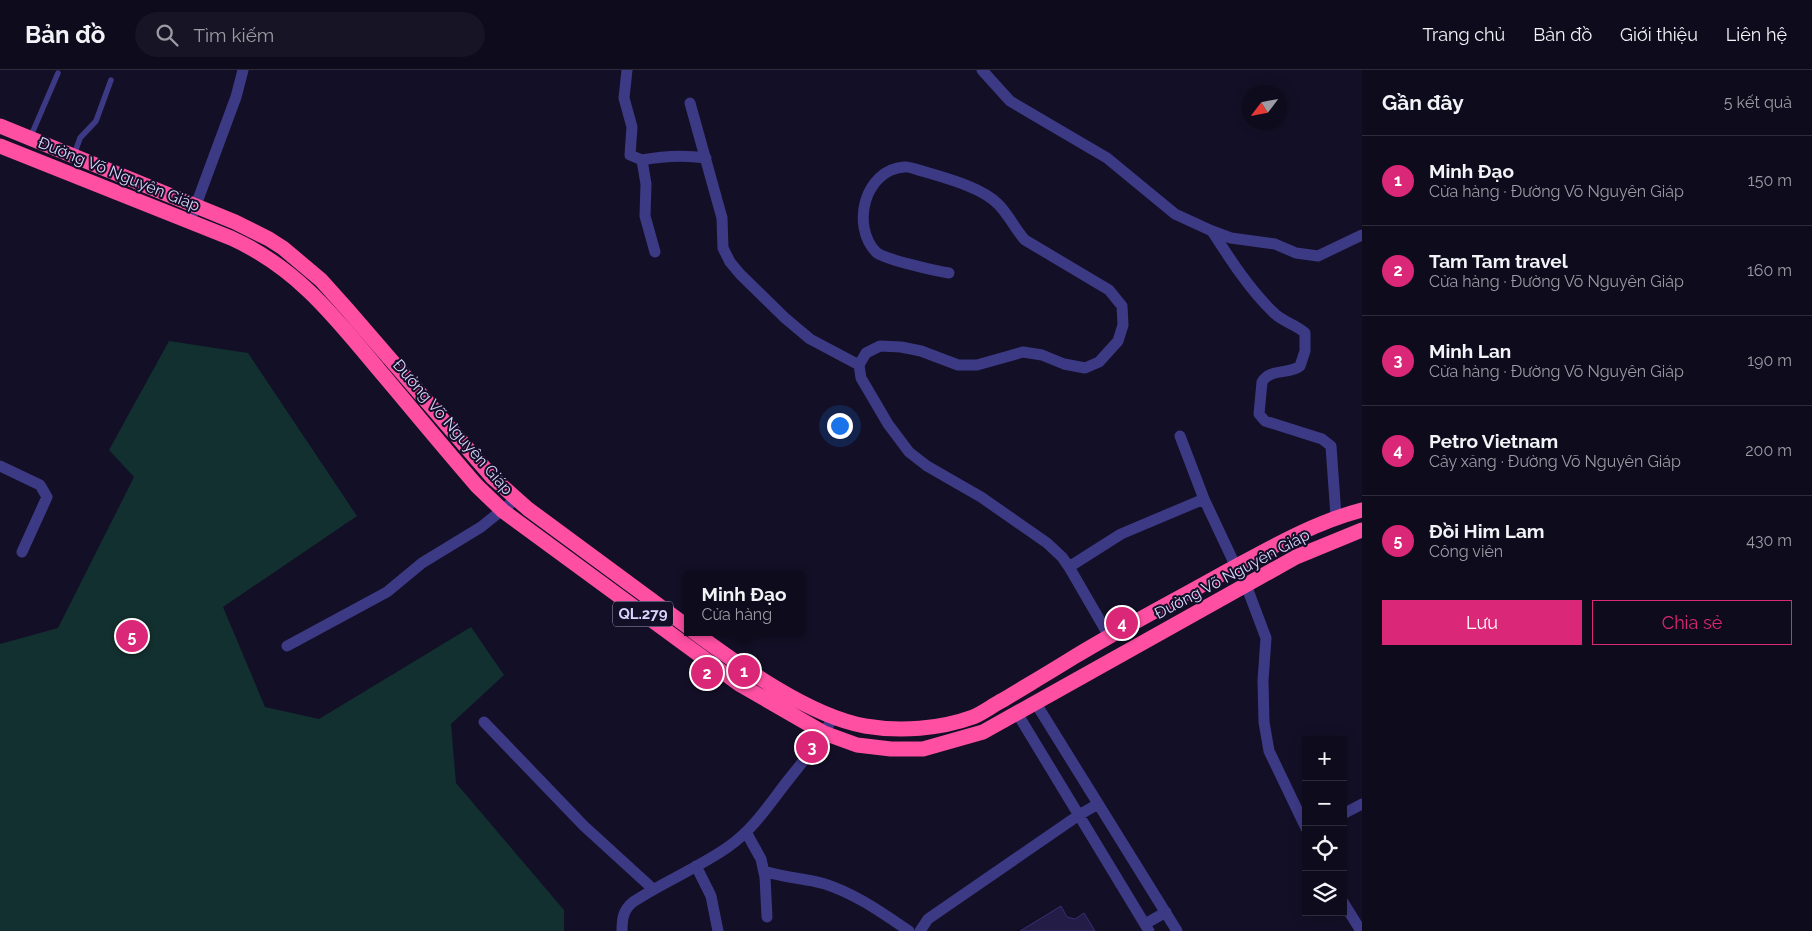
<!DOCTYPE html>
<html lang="vi">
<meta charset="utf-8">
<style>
body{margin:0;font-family:Raleway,sans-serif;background:#171425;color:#f1f3f6}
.controls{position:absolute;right:15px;bottom:15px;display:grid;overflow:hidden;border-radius:0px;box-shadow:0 2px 12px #0003}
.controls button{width:45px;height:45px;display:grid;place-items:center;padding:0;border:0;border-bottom:1px solid #2e2b3b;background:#0e0b1c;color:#f1f3f6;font:25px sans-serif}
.compass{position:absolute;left:1242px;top:15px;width:45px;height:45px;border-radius:50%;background:#0e0b1c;box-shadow:0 2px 12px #0003;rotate:238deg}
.you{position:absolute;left:839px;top:355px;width:18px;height:18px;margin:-12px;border:4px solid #fff;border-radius:50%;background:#1a73e8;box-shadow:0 0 0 8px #1a73e833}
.badge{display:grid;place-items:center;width:32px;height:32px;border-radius:50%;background:#db2777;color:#fff;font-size:16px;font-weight:700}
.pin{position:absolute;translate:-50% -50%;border:2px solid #fff;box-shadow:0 1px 5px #0006}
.popup{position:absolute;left:684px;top:501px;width:120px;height:65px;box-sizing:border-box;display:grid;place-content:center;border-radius:0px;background:#0e0b1c;filter:drop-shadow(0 1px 4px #0005);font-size:16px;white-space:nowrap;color:#9b9ba3}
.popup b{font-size:19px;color:#f1f3f6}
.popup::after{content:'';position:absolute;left:50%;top:100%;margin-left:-10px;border:10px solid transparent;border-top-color:#0e0b1c}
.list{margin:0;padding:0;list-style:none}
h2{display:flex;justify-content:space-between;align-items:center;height:65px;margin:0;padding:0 20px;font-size:21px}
h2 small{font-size:16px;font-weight:400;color:#9b9ba3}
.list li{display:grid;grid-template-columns:32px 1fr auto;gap:15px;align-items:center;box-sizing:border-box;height:90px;padding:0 20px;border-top:1px solid #2e2b3b}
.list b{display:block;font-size:19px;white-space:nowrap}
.list p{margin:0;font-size:16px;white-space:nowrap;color:#9b9ba3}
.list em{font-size:16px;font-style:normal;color:#9b9ba3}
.actions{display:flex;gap:10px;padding:15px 20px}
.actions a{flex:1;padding:11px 0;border:1px solid #db2777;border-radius:0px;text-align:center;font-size:18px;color:#db2777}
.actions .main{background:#db2777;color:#fff}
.icon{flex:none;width:28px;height:28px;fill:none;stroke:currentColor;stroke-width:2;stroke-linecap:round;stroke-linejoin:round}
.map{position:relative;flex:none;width:1362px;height:861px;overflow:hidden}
header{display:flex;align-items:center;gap:30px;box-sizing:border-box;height:70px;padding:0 25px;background:#0e0b1c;border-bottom:1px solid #2e2b3b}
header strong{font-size:24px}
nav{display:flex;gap:28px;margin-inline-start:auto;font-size:18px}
.search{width:350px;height:45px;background:#171425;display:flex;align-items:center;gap:12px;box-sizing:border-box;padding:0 18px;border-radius:28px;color:#9b9ba3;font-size:19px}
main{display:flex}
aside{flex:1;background:#0e0b1c}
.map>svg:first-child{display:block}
.green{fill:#12302f}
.building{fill:#241b47;stroke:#3b2d73;filter:url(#shadow)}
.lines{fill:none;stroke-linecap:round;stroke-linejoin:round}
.lane{stroke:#3d3a85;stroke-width:5.5}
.street{stroke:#3d3a85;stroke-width:11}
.highway{stroke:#ff4fa3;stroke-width:15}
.labels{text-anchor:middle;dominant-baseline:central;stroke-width:4;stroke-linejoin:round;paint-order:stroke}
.shield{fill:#130f26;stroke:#9e99be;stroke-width:1}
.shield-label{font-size:15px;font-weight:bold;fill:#d9d4ff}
.street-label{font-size:16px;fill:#d9d4ff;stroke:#130f26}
</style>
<header>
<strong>Bản đồ</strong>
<div class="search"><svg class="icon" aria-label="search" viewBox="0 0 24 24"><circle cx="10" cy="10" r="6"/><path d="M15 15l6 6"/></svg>Tìm kiếm</div>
<nav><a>Trang chủ</a><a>Bản đồ</a><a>Giới thiệu</a><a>Liên hệ</a></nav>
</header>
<main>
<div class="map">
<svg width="1362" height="861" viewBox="0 0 1362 861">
<defs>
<filter id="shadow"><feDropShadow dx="-4.5" dy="4.5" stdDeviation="2.5" flood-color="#0009"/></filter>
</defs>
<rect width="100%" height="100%" fill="#130f26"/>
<!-- green -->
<path class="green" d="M169 271 248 283 357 446 223 537 265 637 319 649 471 557 504 605 451 654 456 713 564 840V861H0V574L58 558 134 407 109 380Z"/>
<!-- building -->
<path class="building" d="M1061 836 1067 847 1075 849 1084 843 1095 861H1020Z"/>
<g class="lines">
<!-- lane -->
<path class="lane" d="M30 68 58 3
M74 85 80 68 96 51 111 10"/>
<!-- street -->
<path class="street" d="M627 0 624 28 632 57 630 85 642 90 646 114 645 146 655 182
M982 0 1010 31 1107 88 1175 144 1212 161 1231 168 1275 174 1296 183 1318 186 1362 165
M690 33 722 148 723 178 730 192 740 204 785 248 810 269 859 295
M642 90C663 86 684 85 706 88
M193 143 236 27 243 0
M1212 161C1230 189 1249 219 1273 242 1282 252 1296 254 1305 263V281L1300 296C1288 305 1270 298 1262 312L1259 344 1265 351 1322 369 1331 376 1336 446
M949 203C936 201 883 189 876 182 851 156 864 100 904 97 909 96 917 100 922 101 945 108 981 117 998 134 1009 145 1015 159 1025 170L1109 220 1122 236 1123 255 1118 271 1099 292 1085 298 1064 294 1042 285 1023 282 977 295H958L921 281 901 277 880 276 866 283 859 295 861 308 888 354 909 382 927 396 981 427 1047 473 1062 487 1069 497 1109 566
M1180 366 1204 429 1236 497
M0 396 40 415 47 427 22 482
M1069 497 1121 464 1204 429
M1246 515 1266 568 1263 611 1264 652 1269 681 1306 758
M287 576 387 522 422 493 481 457 516 429
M1035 632 1177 861
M1017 643 1149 861
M484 652 584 756 653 819
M1343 744 1362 734
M746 762 761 789 765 807 767 847
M696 796 711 826 718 861
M764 801C784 808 805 808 825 814 856 824 882 843 909 861
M1343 832 1361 861
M1145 854 1166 842
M622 861C622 849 623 840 633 832 663 812 698 798 728 777 754 759 770 733 789 709 805 689 821 670 833 647
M920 861 928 849 1079 745 1098 734"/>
<!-- highway -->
<path class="highway" d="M0 56 235 152 269 169 283 178 321 210 347 239 493 408 528 439 688 557
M0 76 231 168C297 198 334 246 379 300 412 339 444 378 477 416L503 441 739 614 824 663 857 675 891 679H923L983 662 1296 487 1362 460
M694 562C740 596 809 646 865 656 900 662 940 659 973 647 983 643 993 635 1003 630 1026 616 1050 602 1074 587 1122 558 1172 532 1222 504 1267 480 1312 453 1362 440"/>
</g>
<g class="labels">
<!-- shield labels -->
<rect class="shield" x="613" y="531.5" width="60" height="25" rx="4"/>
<g class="shield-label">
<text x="643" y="544">QL.279</text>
</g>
<!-- street labels -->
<g class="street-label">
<text transform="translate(119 104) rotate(22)">Đường Võ Nguyên Giáp</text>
<text transform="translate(453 357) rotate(49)">Đường Võ Nguyên Giáp</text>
<text transform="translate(1232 504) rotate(-28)">Đường Võ Nguyên Giáp</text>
</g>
</g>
</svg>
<div class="controls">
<button>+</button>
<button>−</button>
<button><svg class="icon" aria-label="locate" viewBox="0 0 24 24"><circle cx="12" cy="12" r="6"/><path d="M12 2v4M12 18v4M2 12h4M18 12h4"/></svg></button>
<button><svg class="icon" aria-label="layers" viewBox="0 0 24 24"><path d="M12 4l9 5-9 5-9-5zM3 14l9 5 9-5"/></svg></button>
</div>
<svg class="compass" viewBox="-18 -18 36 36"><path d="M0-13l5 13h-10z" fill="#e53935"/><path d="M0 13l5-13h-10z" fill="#9b9ba3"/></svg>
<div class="you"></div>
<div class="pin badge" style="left:744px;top:601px">1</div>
<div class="popup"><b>Minh Đạo</b>Cửa hàng</div>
<div class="pin badge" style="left:707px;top:603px">2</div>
<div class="pin badge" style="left:812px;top:677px">3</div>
<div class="pin badge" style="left:1122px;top:553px">4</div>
<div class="pin badge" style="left:132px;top:566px">5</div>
</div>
<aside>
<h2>Gần đây<small>5 kết quả</small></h2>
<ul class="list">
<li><span class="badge">1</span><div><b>Minh Đạo</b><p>Cửa hàng · Đường Võ Nguyên Giáp</p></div><em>150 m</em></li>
<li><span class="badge">2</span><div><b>Tam Tam travel</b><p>Cửa hàng · Đường Võ Nguyên Giáp</p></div><em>160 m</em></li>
<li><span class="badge">3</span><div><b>Minh Lan</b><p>Cửa hàng · Đường Võ Nguyên Giáp</p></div><em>190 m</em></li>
<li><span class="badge">4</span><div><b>Petro Vietnam</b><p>Cây xăng · Đường Võ Nguyên Giáp</p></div><em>200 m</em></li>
<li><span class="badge">5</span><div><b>Đồi Him Lam</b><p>Công viên</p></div><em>430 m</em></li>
</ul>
<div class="actions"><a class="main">Lưu</a><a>Chia sẻ</a></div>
</aside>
</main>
